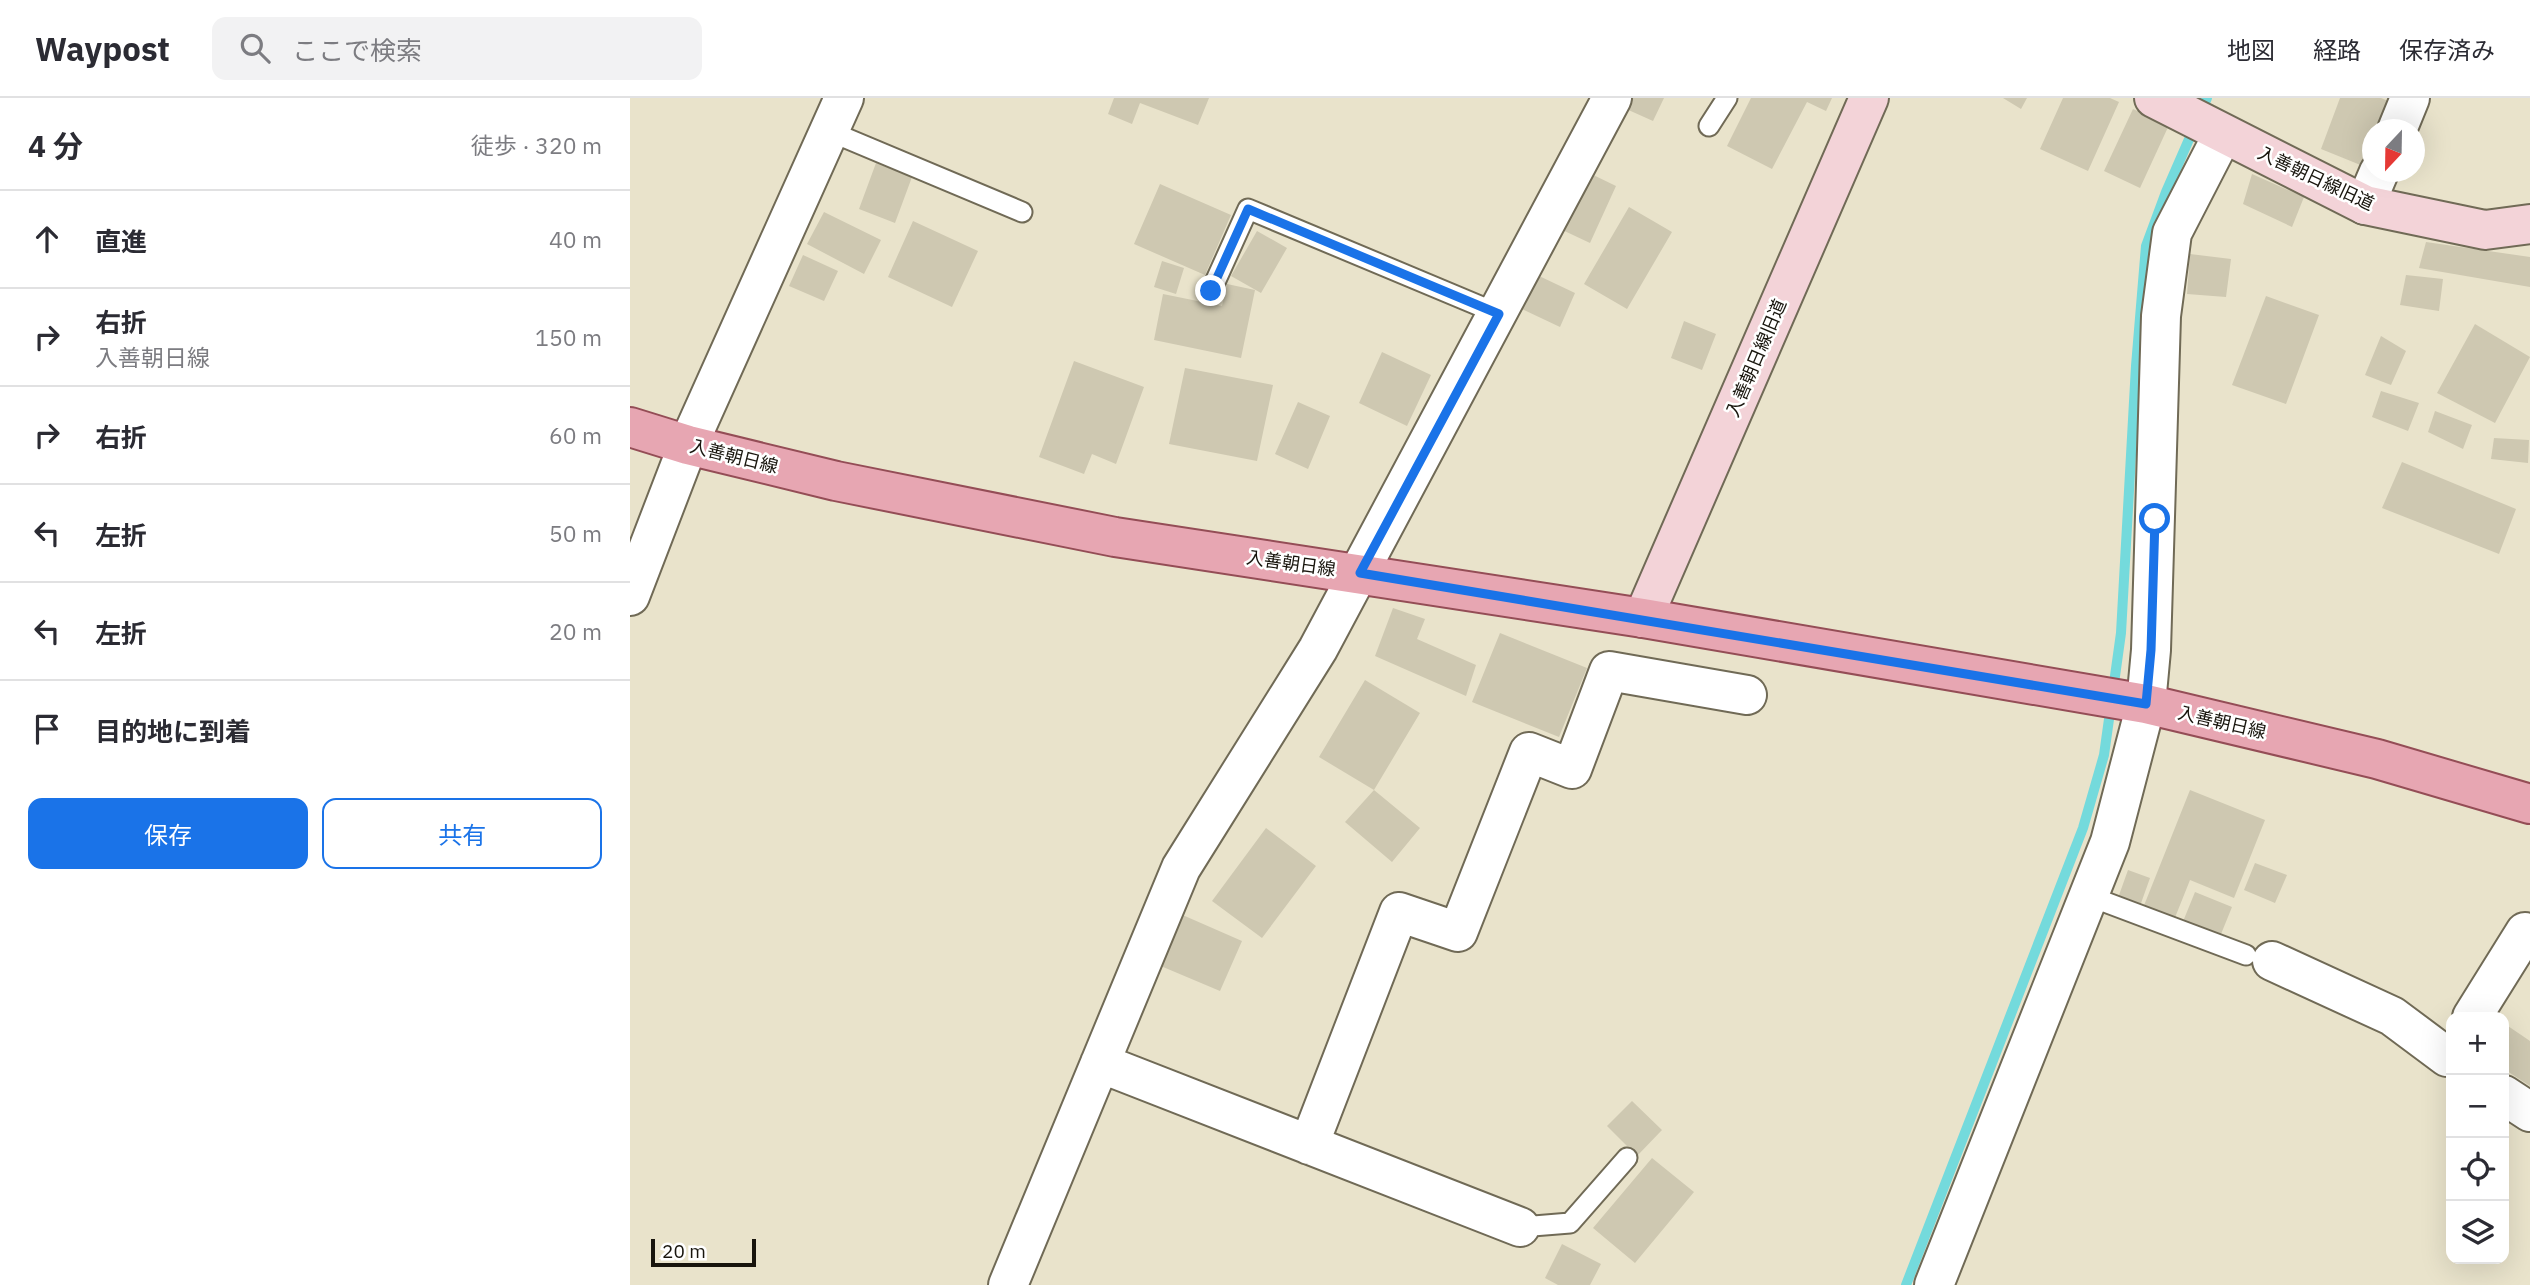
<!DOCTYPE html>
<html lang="ja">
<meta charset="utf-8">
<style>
body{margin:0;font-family:"IBM Plex Sans","Noto Sans JP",sans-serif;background:#f2f2f3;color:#2b2b33}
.controls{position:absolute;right:21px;bottom:21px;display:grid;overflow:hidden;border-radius:14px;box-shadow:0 7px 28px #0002}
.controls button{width:63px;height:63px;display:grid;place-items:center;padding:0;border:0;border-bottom:2px solid #e1e1e2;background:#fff;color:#2b2b33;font:35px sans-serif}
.compass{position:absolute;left:1732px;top:21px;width:63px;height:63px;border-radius:50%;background:#fff;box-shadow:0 7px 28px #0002;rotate:202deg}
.scale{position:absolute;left:21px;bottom:18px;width:105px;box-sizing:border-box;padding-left:7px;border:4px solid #18150d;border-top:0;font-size:19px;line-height:24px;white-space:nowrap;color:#18150d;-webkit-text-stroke:5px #fff;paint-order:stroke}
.stop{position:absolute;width:21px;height:21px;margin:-16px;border:5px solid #1a73e8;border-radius:50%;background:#fff}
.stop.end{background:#1a73e8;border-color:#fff;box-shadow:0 2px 7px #0008}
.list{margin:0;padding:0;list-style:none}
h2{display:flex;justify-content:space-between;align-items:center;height:91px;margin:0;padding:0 28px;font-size:30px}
h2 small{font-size:23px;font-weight:400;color:#7c7c81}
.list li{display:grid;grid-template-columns:46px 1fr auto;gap:21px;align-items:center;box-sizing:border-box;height:98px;padding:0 28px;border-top:2px solid #e1e1e2}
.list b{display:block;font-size:26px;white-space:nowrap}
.list p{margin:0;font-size:23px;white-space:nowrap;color:#7c7c81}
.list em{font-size:23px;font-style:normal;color:#7c7c81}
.actions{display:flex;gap:14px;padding:21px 28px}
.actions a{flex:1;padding:16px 0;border:2px solid #1a73e8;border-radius:14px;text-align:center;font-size:24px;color:#1a73e8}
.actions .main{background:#1a73e8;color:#fff}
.icon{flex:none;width:38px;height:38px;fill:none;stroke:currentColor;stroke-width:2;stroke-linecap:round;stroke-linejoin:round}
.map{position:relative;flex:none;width:1900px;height:1187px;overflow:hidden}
header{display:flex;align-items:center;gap:42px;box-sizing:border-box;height:98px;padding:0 35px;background:#fff;border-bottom:2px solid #e1e1e2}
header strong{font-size:33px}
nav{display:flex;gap:38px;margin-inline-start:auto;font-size:24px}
.search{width:490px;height:63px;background:#f2f2f3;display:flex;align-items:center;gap:18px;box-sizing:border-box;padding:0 24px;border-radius:14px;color:#7c7c81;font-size:26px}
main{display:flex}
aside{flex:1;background:#fff}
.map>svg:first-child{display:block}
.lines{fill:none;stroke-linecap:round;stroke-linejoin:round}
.stream{stroke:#74dadc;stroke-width:10}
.building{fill:#cec8b1}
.lane-casing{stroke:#706a56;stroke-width:23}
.street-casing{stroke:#706a56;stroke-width:42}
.secondary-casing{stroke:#706a56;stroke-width:42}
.primary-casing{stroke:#944d56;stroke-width:42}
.lane{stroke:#fff;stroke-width:19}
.street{stroke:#fff;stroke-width:38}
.secondary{stroke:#f3d3d8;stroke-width:38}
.primary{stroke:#e7a6b2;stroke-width:38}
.route{stroke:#1a73e8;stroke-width:9}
.labels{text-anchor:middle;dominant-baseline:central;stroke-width:5;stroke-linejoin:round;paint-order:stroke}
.street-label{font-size:18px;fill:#18150d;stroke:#fff}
</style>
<header>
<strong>Waypost</strong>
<div class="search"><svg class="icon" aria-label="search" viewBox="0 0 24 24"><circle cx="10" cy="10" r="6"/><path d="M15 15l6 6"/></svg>ここで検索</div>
<nav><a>地図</a><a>経路</a><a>保存済み</a></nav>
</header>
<main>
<aside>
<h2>4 分<small>徒歩 · 320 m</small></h2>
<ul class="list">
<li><svg class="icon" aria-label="ahead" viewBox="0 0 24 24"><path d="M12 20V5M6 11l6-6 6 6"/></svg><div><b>直進</b></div><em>40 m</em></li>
<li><svg class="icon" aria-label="right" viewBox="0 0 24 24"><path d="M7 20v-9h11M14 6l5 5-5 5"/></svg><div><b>右折</b><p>入善朝日線</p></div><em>150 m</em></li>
<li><svg class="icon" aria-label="right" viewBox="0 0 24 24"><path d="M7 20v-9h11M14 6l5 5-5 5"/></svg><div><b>右折</b></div><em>60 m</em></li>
<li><svg class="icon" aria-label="left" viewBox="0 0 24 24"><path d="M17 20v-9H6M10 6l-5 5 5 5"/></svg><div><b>左折</b></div><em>50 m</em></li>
<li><svg class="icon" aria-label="left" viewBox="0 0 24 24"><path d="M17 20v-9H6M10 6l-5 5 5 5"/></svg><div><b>左折</b></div><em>20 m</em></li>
<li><svg class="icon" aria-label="arrive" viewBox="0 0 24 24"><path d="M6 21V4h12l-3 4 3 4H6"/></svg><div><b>目的地に到着</b></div></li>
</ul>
<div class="actions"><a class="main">保存</a><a>共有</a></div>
</aside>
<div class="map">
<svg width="1900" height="1187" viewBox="0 0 1900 1187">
<rect width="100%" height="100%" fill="#e9e3cb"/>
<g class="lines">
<!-- stream -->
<path class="stream" d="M1276 1187 1453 730 1474 657 1491 535 1506 268 1516 148 1536 94 1577 0"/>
</g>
<!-- building -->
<path class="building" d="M484 0H579L568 27 510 5 502 26 478 16Z
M999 0H1034L1023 23 994 10Z
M1121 0H1202L1196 13 1177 4 1142 71 1097 48Z
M1373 0H1397L1391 11Z
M1433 0H1480L1489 4 1458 73 1410 51Z
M1710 0H1751L1758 3 1747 32H1742V44L1733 68 1691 51Z
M1503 11 1539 27 1510 90 1474 73Z
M246 65 282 79 265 125 229 111Z
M953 72 986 88 960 145 926 129Z
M1622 76 1674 99 1662 129 1613 106Z
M530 86 601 117 575 177 504 146Z
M999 109 1042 134 997 211 954 186Z
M194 114 251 142 234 176 177 146Z
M283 123 348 153 322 209 258 179Z
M627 133 657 150 631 195 601 178Z
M1796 144 1900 159V189L1789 170Z
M1560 156 1601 161 1596 199 1557 196Z
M173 157 208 173 194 203 159 188Z
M532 163 554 170 546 196 524 189Z
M907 177 945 195 930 229 892 211Z
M1776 177 1813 181 1809 213 1770 207Z
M597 186 625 192 611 260 524 242 533 196 592 208Z
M1636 198 1689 217 1656 306 1602 287Z
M1054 223 1086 236 1072 272 1041 260Z
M1845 226 1900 259 1865 325 1807 295Z
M1751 238 1776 253 1761 287 1735 277Z
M752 254 801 277 777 328 729 305Z
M444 263 514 289 486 366 462 356 454 376 409 359Z
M555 270 643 287 627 363 539 346Z
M1751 293 1789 305 1778 333 1742 319Z
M668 304 700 318 678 371 645 356Z
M1805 313 1842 327 1833 351 1798 334Z
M1864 340 1899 342 1898 365 1861 361Z
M1772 364 1886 411 1869 456 1752 410Z
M763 510 795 521 787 541 846 567 836 598 745 558Z
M870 535 957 570 929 639 842 604Z
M735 582 790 615 744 692 689 659Z
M744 692 790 730 762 764 715 724Z
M1560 692 1635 722 1604 800 1560 782 1544 822 1513 810Z
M636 730 686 768 632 840 582 803Z
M1625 765 1657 777 1645 805 1614 792Z
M1498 772 1520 780 1510 808 1488 800Z
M1565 794 1602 809 1589 841 1552 826Z
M548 815 612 843 590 893 526 866Z
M1875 926 1900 943V988L1874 971Z
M1002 1003 1032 1032 1007 1058 977 1028Z
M1022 1060 1064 1094 1005 1165 963 1130Z
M932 1146 971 1166 960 1187H928L915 1180Z"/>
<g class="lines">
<!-- lane casing -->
<g class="lane-casing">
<path id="lane" d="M1079 28 1097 0
M199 33 392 114
M581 193 618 111 869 216
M1459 798 1616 857
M890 1129 940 1125 997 1060"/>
</g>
<!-- street casing -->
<g class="street-casing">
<path id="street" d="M1767 32 1780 0
M1735 107 1749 74
M0 498 58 347 214 0
M1642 863 1762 918 1817 959
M1842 919 1895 834
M470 965 890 1129
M1874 997 1900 1014
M679 1047 769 814 828 834 899 654 942 671 979 573 1117 597
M378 1187 551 770 688 551 982 0
M1304 1187 1480 744 1516 606 1521 552 1531 218 1542 135 1593 36"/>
</g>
<!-- secondary casing -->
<g class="secondary-casing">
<path id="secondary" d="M1524 0 1735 107 1855 132 1900 126
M1013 520 1239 0"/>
</g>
<!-- primary casing -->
<g class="primary-casing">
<path id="primary" d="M0 329 58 347 206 383 485 439 1013 520 1516 606 1747 661 1900 706"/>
</g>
<!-- lane -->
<use href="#lane" class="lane"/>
<!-- street -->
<use href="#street" class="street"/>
<!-- secondary -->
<use href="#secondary" class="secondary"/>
<!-- primary -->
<use href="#primary" class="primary"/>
</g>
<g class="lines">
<!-- route -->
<path class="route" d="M581 193 618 111 869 216 730 475 1516 606 1521 552 1525 421"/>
</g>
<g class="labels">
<!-- street labels -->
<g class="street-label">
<text transform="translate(1686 80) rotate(25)">入善朝日線旧道</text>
<text transform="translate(1126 260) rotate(-67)">入善朝日線旧道</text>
<text transform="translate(104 358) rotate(14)">入善朝日線</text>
<text transform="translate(661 465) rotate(8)">入善朝日線</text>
<text transform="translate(1592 624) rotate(13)">入善朝日線</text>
</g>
</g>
</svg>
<div class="controls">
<button>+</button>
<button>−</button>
<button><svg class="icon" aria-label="locate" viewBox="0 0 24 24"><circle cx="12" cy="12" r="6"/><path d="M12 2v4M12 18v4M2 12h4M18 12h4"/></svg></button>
<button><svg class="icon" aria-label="layers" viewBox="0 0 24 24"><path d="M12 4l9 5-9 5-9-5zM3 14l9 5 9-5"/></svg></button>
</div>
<svg class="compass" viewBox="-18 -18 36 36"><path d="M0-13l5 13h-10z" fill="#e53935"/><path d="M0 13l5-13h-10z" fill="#7c7c81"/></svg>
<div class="scale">20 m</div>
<div class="stop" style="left:1525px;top:421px"></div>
<div class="stop end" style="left:581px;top:193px"></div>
</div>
</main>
